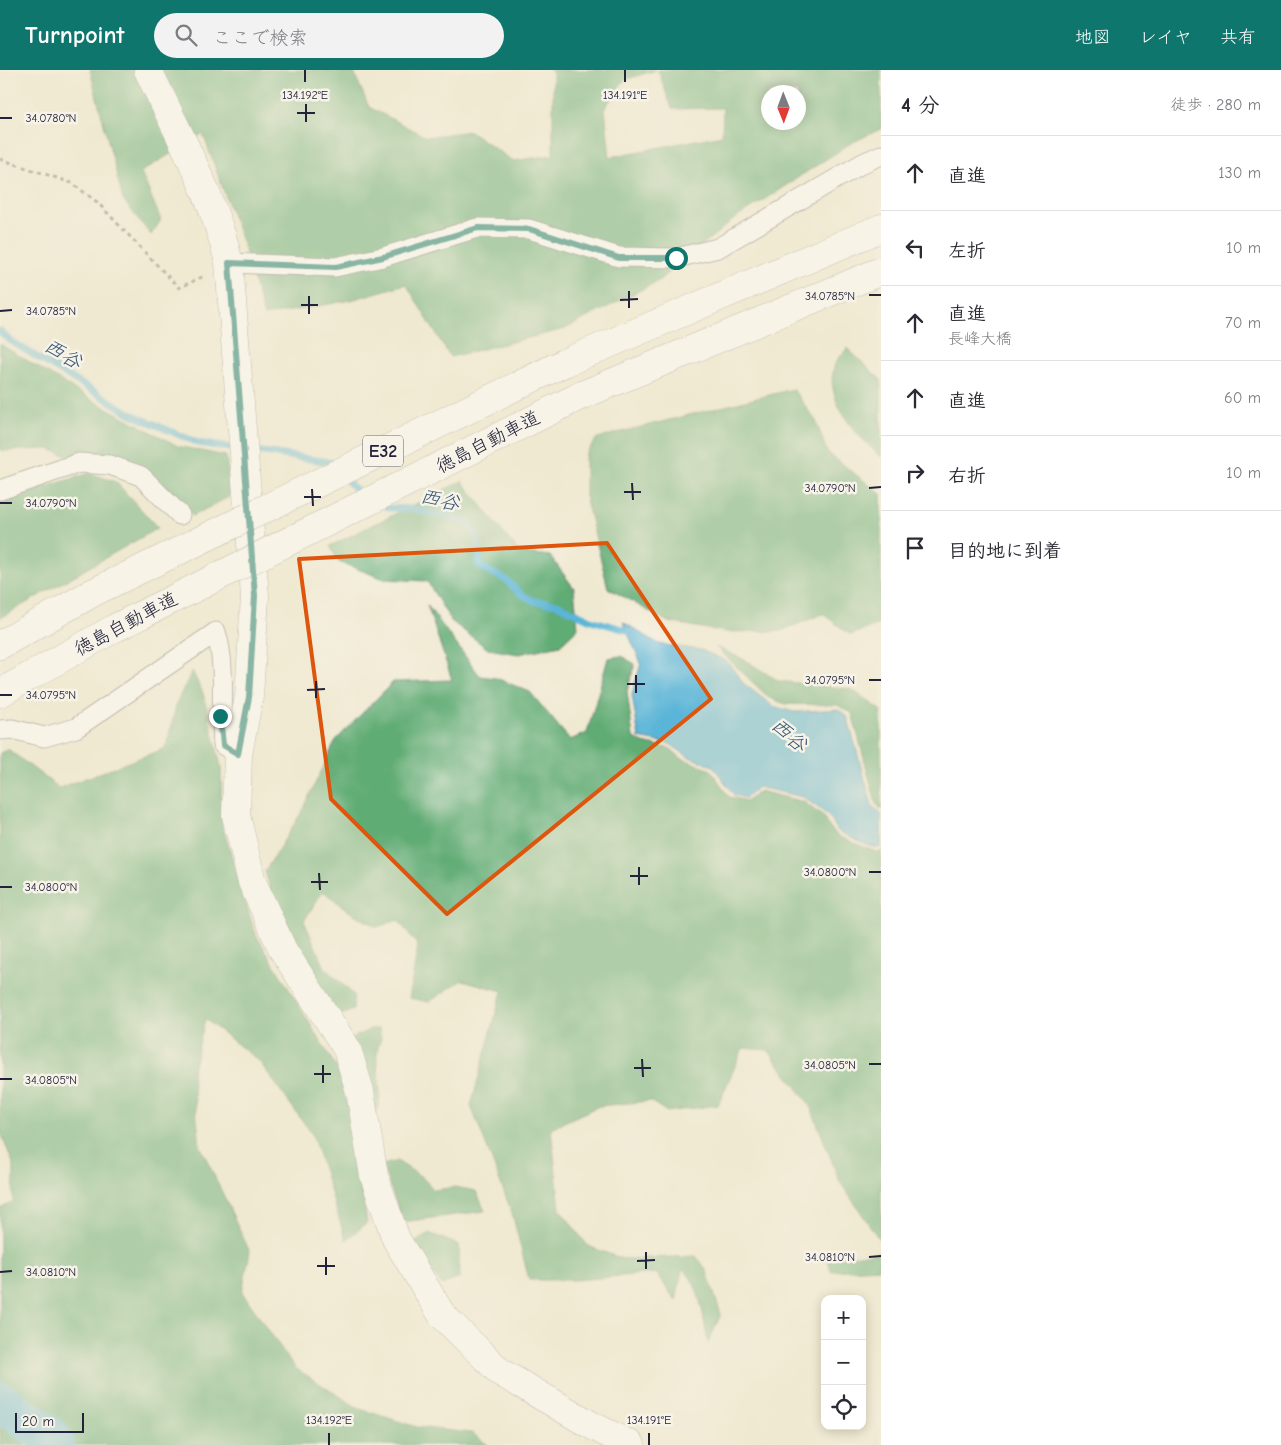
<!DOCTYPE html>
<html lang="ja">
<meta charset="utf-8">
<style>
body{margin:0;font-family:"Comic Neue","Klee One",sans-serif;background:#f2f2f3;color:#2b2b33}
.controls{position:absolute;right:15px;bottom:15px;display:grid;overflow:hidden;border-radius:10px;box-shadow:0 2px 12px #0003}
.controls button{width:45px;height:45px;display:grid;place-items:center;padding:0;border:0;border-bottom:1px solid #e1e1e2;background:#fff;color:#2b2b33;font:25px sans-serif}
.compass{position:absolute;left:761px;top:15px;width:45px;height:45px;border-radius:50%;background:#fff;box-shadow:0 2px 12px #0003;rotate:179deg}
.scale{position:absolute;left:15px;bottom:12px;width:69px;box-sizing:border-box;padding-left:5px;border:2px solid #22223b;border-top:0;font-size:14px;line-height:18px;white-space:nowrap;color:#22223b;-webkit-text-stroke:4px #f7f3e8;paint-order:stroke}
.stop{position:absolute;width:15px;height:15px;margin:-11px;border:4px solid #0f766e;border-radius:50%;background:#fff}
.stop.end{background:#0f766e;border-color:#fff;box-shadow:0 1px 5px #0008}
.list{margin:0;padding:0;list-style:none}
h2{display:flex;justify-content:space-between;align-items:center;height:65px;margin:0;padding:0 20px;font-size:21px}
h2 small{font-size:16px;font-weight:400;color:#7c7c81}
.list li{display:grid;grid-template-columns:32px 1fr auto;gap:15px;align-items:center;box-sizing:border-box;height:75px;padding:0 20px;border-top:1px solid #e1e1e2}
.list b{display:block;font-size:19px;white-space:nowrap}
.list p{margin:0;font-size:16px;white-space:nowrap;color:#7c7c81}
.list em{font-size:16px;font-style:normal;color:#7c7c81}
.icon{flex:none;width:28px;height:28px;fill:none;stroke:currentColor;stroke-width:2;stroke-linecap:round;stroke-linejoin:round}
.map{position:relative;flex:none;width:881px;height:1375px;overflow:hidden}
header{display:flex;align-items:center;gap:30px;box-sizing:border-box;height:70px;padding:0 25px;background:#0f766e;color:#fff}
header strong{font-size:24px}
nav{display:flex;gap:28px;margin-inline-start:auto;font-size:18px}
.search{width:350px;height:45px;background:#f2f2f3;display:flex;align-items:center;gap:12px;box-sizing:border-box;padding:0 18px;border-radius:28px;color:#7c7c81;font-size:19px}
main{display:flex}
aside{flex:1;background:#fff}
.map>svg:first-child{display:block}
.forest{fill:#60ac75;stroke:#416758;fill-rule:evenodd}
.water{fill:#5ab5d8;stroke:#3e6c8a}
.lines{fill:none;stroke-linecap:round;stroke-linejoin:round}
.stream{stroke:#5ab5d8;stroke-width:7}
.river{stroke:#5ab5d8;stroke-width:41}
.street-casing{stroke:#898686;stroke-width:21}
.secondary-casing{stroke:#898686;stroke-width:29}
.highway-casing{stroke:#898686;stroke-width:29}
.path{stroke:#898686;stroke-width:3;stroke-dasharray:4 4;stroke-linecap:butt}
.street{stroke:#fff;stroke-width:19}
.secondary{stroke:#fff;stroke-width:28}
.highway{stroke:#fff;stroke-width:28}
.highway-bridge-casing{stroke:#898686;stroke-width:29;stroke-linecap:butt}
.highway-bridge{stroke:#fff;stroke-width:28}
.route{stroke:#0f766e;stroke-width:6}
.marked{fill:none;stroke:#de560e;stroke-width:4;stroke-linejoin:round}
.ticks{fill:none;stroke:#22223b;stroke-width:2}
.labels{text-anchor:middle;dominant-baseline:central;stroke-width:5;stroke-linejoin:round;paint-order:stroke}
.shield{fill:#f7f3e8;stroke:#62616f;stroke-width:1}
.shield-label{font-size:18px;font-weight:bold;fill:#22223b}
.street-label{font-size:19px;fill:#22223b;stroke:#f7f3e8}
.water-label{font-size:20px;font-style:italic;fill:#365572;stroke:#f7f3e8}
.ticks-label{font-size:12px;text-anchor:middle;fill:#22223b;stroke:#f7f3e8;stroke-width:5;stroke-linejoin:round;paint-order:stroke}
</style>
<header>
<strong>Turnpoint</strong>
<div class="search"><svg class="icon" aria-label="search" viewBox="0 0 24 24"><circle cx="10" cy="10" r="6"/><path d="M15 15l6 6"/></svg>ここで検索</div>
<nav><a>地図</a><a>レイヤ</a><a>共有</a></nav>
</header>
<main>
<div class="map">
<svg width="881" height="1375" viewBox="0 0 881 1375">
<rect width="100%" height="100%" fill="#f7f3e8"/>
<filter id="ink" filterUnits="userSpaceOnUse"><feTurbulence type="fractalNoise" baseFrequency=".02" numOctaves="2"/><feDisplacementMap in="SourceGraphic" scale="10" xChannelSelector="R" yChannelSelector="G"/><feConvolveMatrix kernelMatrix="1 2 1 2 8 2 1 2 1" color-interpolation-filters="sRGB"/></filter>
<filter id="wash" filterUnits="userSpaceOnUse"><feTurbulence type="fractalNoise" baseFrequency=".0096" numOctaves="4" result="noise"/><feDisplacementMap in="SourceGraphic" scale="20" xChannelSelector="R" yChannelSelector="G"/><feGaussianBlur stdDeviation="1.12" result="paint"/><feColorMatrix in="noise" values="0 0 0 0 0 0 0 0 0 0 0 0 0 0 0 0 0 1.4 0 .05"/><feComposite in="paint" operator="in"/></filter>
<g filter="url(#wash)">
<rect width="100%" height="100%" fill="#f0e9d1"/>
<!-- forest -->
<path class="forest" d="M90 0H353L369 37 426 67 470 61 513 91 553 85V3L550 0H656L624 10 605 38 610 87 722 65 723 38 672 39 658 0H881V59L851 73 733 150 658 211 565 259 450 287 406 214 351 230 264 246 244 177 203 64 141 102 161 150 151 165 123 130ZM768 22H798V52H768Z
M0 274 92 330 178 376 226 386 231 426 192 446 152 403 129 392 99 384 73 388 49 379 3 381 0 379Z
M847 278 881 310V387C857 366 822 329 835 294 837 289 844 283 847 278Z
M793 319 816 351 827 382 881 424V553L851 565 823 544 780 561 725 562 668 552 608 518 585 426V384L597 368Z
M90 403 116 412 158 458 0 548V431Z
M462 411 519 482 550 486 574 518 578 558 560 575 519 584 488 579 451 551 427 511 384 509 339 492 330 476Z
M427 535 480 606 496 608 530 622 570 670 587 663 608 588 621 586 635 594 627 621 633 667 643 673 671 679 681 688 711 700 729 727 747 731 760 721 804 732 825 748 827 754 838 766 876 782 881 781V1172L840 1112 810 1035 768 980 743 978 718 1035 667 1042 650 1031 599 1036 551 1058 560 1139 588 1176 623 1189 696 1186 706 1199 721 1244 708 1273C704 1252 700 1210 682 1199L676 1231 656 1203 576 1210H529L512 1143 471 1036 502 921 462 910 429 932 409 928 418 876 398 850 377 857 350 842 323 821 304 851 325 898 354 925 353 940 337 947 276 840 265 801 301 743 336 670 393 612 452 610Z
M716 577 743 589 779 611 851 619 881 640V739L876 734 852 643 837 635 786 634 769 628Z
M192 601 203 623 221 696 222 754 255 863 338 1000 353 1058 367 1153 346 1170 312 1064 259 991 205 949 192 1004 200 1075 250 1182 242 1222 295 1298 360 1339 417 1357 472 1363 488 1375H0V1139L13 1132 14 1096 0 1061V683L8 679 59 718 166 678 177 632Z
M370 959H379L381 969C369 995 389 1019 374 1047L352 968Z
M397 1091 422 1107 434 1120 455 1117 476 1121 485 1141 403 1152 382 1095Z
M429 1163 459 1175 460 1208 442 1215 423 1192 413 1174Z
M881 1182V1198L831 1201 828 1189Z"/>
<!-- water -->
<path class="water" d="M623 552 659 574 701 580 727 591 744 614 773 636 794 642 838 639 847 646 872 735 881 744V777L877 778 864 774 838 761 828 745 803 727 758 717 746 728 734 725 713 696 689 687 670 674 639 668 632 625 641 593Z"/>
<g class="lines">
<!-- stream -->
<path class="stream" d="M0 261 9 270 131 344 198 373 237 379
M250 380 330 392 336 398
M343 406 354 418 367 426
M381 433 389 438 413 439 470 453 479 474V496L506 510 521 524 534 531 557 534 591 550 633 562"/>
<!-- river -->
<path class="river" d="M0 1332 49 1366 55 1375"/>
</g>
</g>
<g filter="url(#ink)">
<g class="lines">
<!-- street casing -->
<g class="street-casing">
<path id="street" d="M229 193 335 197 383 187 477 158 529 159 619 187 676 188 718 178 863 93 881 85
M0 420 79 393 110 395 141 406 180 445
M0 660 12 659 44 667 76 658 216 562C227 597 220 638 223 675L238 684"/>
</g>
<!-- secondary casing -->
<g class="secondary-casing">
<path id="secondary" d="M148 0C177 62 214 126 229 193L255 526 249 627 238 684 236 745 252 812 283 880 347 979 360 1021 374 1106 396 1169 442 1245 500 1302 591 1355 631 1375"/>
</g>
<!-- highway casing -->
<g class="highway-casing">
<path id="highway" d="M564 293 881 158
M580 326 881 201
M0 575 94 522 201 470
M0 623 115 558 219 506"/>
</g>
<!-- path -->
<path class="path" d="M0 89 72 113 97 132 179 218 206 205"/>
<!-- street -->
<use href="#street" class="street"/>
<!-- secondary -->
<use href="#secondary" class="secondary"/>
<!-- highway -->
<use href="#highway" class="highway"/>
<!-- highway-bridge casing -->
<g class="highway-bridge-casing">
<path id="highway-bridge" d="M201 470 564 293
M219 506 580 326"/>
</g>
<!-- highway-bridge -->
<use href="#highway-bridge" class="highway-bridge"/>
</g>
</g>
<g class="lines" filter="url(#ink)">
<!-- route -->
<path class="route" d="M220 646 223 675 238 684 249 627 255 526 229 193 336 197 383 187 478 158 529 159 619 188H676"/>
</g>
<!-- marked area -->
<path d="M0 0H881V1375H0ZM607 473 711 629 447 844 331 729 299 489Z" fill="#f0e9d1" fill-opacity=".55" fill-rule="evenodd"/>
<path class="marked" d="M607 473 711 629 447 844 331 729 299 489Z"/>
<!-- ticks -->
<path class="ticks" d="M305 0V12M625 0V12M306 34V52M297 43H315M0 48H12M629 221V238M869 225H881M309 226V244M620 230 638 229M301 235H318M0 241 12 240M632 413 633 430M869 418 881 417M312 419 313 436M624 422H641M304 427H321M0 433H12M636 605V623M869 610H881M316 611V628M627 614H645M307 620 325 619M0 625H12M639 797V815M869 802H881M319 803 320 820M630 806H648M311 812H328M0 817H12M642 989 643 1007M869 994H881M323 995V1013M634 998H651M314 1004H331M0 1009H12M646 1182V1199M326 1187V1205M869 1187 881 1186M637 1191 655 1190M317 1196H335M0 1202 12 1201M329 1363V1375M649 1363V1375"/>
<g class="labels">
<!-- shield labels -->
<rect class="shield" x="363" y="365.5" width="40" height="31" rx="4"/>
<g class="shield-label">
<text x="383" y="381">E32</text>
</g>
<!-- street labels -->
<g class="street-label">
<text transform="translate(488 372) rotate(-27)">徳島自動車道</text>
<text transform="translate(126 554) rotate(-28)">徳島自動車道</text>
</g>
<!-- water labels -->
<g class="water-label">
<text transform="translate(63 284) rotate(31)">西谷</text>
<text transform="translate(440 430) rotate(13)">西谷</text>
<text transform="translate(789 665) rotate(41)">西谷</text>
</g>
</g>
<g class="ticks-label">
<text x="305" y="29">134.192°E</text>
<text x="625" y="29">134.191°E</text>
<text x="51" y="52">34.0780°N</text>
<text x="830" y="230">34.0785°N</text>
<text x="51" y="245">34.0785°N</text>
<text x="830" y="422">34.0790°N</text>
<text x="51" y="437">34.0790°N</text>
<text x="830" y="614">34.0795°N</text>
<text x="51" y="629">34.0795°N</text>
<text x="830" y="806">34.0800°N</text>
<text x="51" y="821">34.0800°N</text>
<text x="830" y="999">34.0805°N</text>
<text x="51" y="1014">34.0805°N</text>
<text x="830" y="1191">34.0810°N</text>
<text x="51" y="1206">34.0810°N</text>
<text x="329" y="1354">134.192°E</text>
<text x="649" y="1354">134.191°E</text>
</g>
</svg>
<div class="controls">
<button>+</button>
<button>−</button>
<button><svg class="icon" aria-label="locate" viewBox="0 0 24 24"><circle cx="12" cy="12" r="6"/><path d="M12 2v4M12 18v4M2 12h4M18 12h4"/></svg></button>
</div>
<svg class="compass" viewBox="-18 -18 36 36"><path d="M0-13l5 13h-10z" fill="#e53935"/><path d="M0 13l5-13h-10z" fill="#7c7c81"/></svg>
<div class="scale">20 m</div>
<div class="stop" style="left:676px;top:188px"></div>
<div class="stop end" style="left:220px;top:646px"></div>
</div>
<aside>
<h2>4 分<small>徒歩 · 280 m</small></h2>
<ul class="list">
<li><svg class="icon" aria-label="ahead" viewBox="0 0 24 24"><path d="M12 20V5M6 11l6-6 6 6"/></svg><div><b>直進</b></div><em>130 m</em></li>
<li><svg class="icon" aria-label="left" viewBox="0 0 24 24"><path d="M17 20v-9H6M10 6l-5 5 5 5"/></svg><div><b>左折</b></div><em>10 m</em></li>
<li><svg class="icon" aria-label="ahead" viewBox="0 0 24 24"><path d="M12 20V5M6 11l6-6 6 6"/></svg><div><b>直進</b><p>長峰大橋</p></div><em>70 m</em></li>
<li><svg class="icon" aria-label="ahead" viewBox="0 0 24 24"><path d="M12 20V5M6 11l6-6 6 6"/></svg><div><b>直進</b></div><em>60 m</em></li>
<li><svg class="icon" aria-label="right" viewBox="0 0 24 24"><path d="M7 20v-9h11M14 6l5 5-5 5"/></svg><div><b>右折</b></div><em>10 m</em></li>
<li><svg class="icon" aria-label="arrive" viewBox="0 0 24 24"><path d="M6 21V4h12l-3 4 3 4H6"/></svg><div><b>目的地に到着</b></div></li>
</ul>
</aside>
</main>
